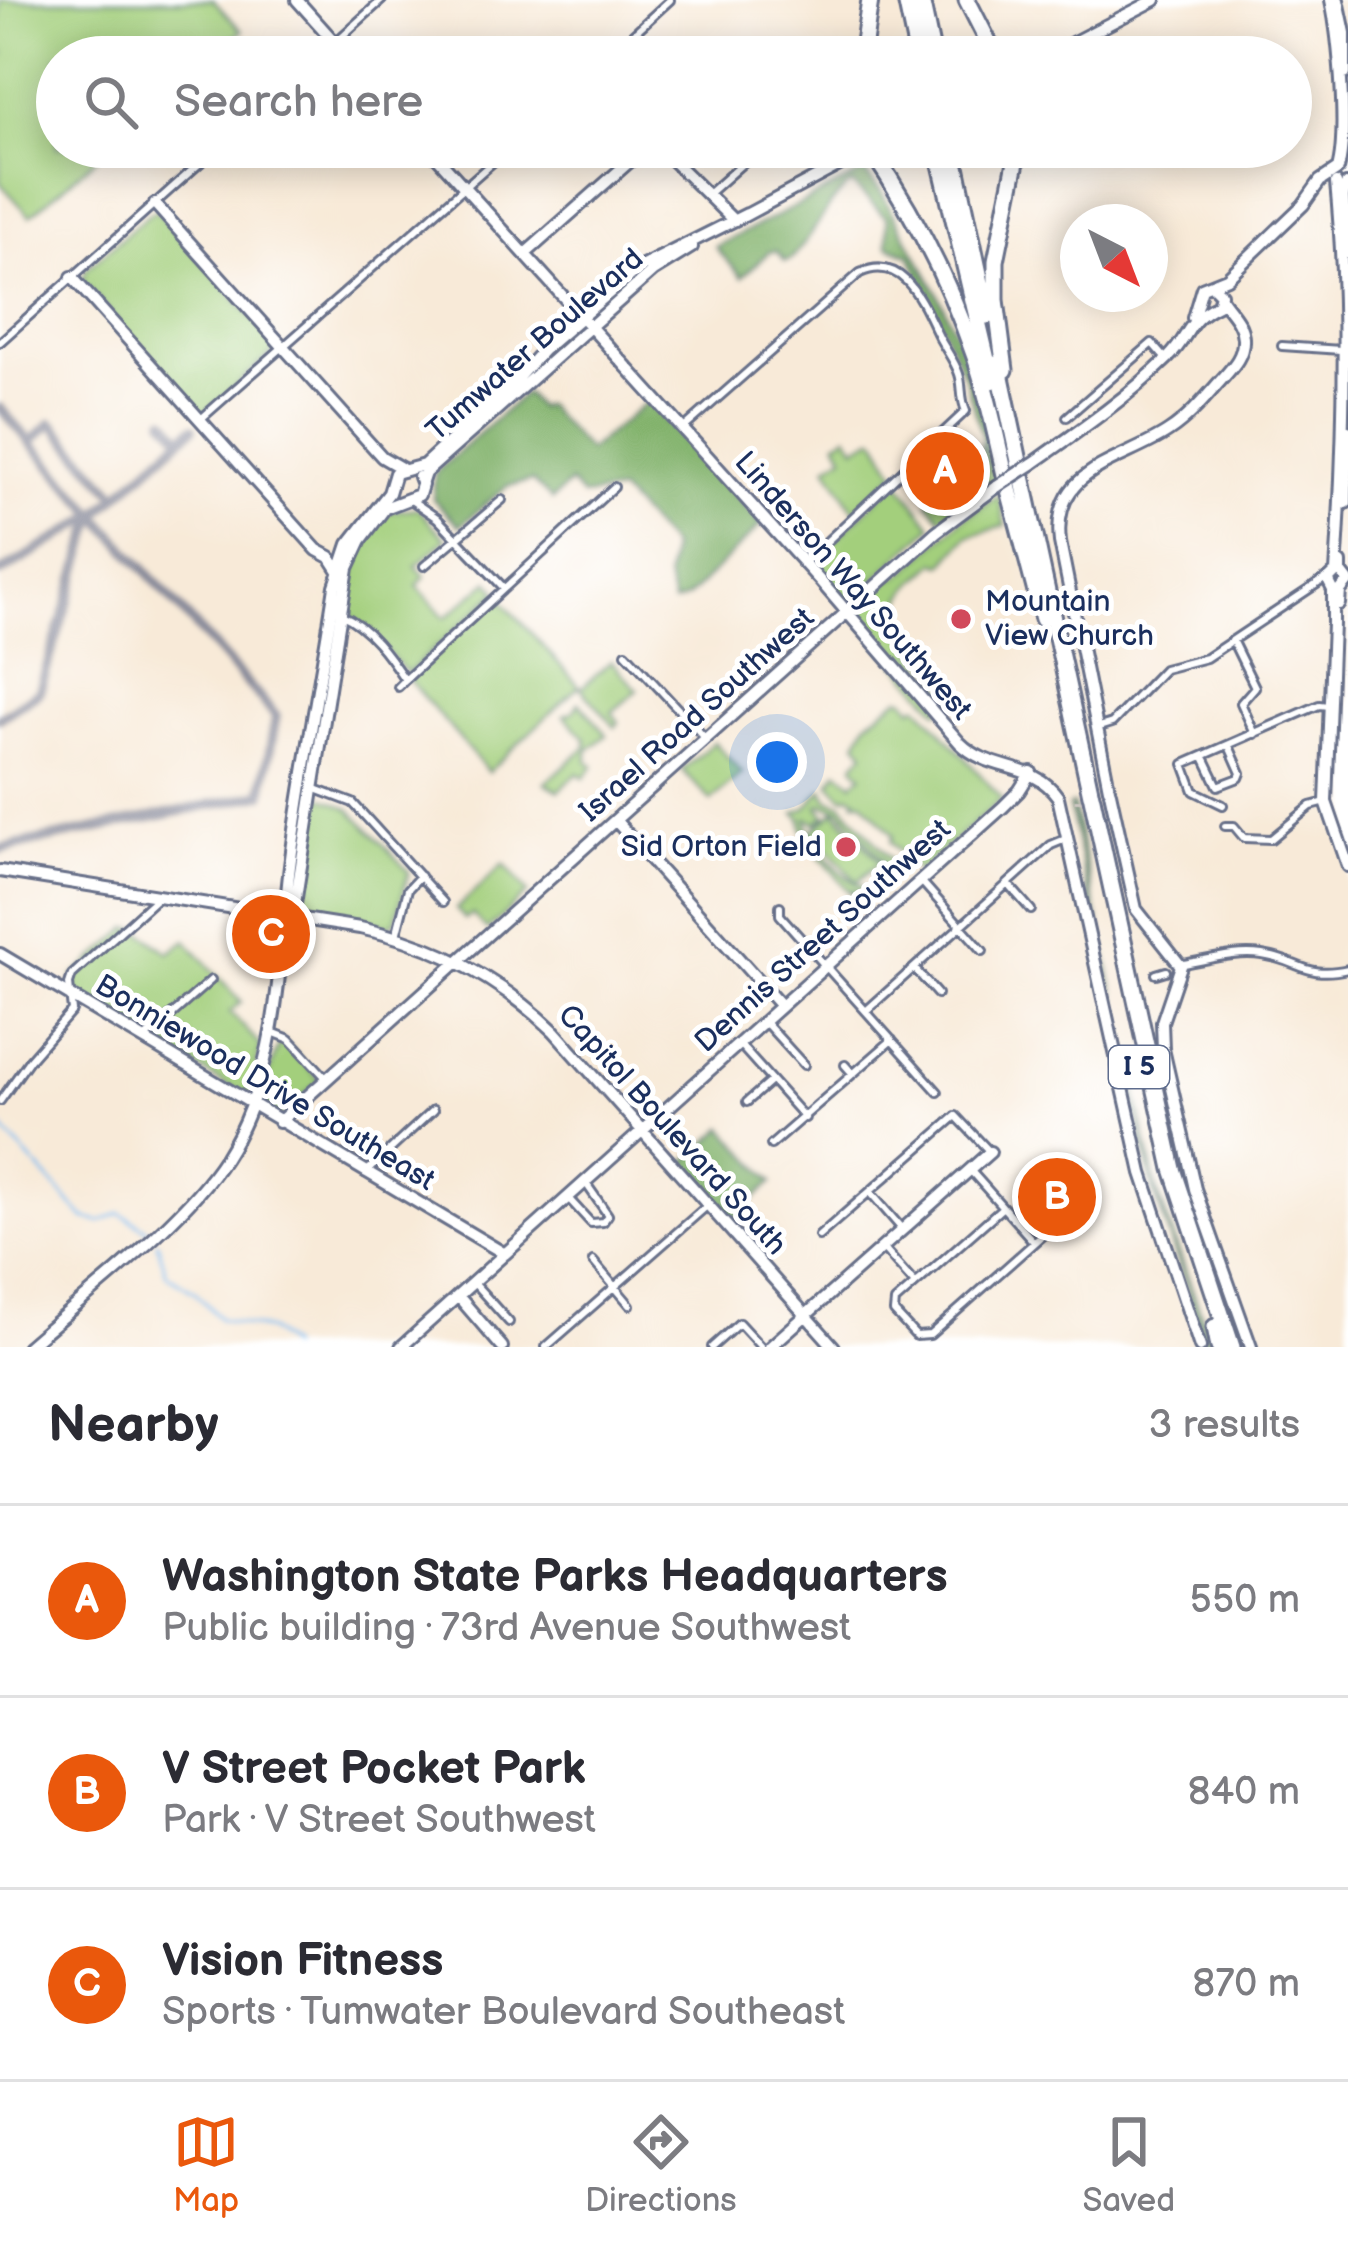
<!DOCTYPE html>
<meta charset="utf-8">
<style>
body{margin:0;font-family:"Balsamiq Sans",sans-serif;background:#f2f2f3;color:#2b2b33}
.compass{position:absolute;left:1060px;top:204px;width:108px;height:108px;border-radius:50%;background:#fff;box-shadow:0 6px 30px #0003;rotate:138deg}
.you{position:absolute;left:777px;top:762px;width:42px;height:42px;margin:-30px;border:9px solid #fff;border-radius:50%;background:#1a73e8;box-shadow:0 0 0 18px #1a73e833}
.badge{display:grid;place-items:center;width:78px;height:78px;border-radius:50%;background:#ea580c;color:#fff;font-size:39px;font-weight:700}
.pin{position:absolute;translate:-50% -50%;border:6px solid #fff;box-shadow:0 3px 12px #0006}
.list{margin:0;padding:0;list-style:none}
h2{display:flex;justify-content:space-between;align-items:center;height:156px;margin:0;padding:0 48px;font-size:51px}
h2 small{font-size:39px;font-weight:400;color:#7c7c81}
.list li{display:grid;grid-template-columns:78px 1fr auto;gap:36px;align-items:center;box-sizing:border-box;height:192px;padding:0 48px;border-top:3px solid #e1e1e2}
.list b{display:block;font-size:45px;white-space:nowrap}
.list p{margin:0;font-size:39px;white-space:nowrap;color:#7c7c81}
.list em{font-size:39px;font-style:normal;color:#7c7c81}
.icon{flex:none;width:66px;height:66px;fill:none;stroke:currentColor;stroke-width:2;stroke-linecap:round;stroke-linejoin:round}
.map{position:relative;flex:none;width:1348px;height:1347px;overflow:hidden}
.search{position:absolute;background:#fff;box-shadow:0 6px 30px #0003;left:36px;right:36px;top:36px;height:132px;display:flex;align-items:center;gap:30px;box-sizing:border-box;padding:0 42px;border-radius:66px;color:#7c7c81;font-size:45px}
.sheet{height:732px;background:#fff}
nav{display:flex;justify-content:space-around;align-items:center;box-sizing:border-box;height:168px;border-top:3px solid #e1e1e2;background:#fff;font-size:33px;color:#7c7c81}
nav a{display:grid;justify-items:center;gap:6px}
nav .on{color:#ea580c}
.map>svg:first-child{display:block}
.green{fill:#a3cf7c;stroke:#5f7f6d;stroke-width:3;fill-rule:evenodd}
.forest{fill:#82b26c;stroke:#4e7065;stroke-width:3}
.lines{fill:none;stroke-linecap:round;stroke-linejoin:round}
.stream{stroke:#7bbcf0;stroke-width:3}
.taxiway{stroke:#8a8c9b;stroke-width:10}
.highway-tunnel{stroke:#ccc5c0;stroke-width:15;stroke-dasharray:15 8;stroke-linecap:butt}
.street-casing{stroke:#687089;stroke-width:12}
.secondary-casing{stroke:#687089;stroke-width:16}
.highway-casing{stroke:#687089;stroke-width:21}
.street{stroke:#fff;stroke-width:6}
.secondary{stroke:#fff;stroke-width:10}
.highway{stroke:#fff;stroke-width:15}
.secondary-bridge-casing{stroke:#687089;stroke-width:16;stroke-linecap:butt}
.secondary-bridge{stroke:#fff;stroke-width:10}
.poi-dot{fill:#d1495b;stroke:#fff;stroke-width:4.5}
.labels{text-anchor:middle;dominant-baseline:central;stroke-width:10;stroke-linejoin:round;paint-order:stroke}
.shield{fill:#fff;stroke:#5f6d8e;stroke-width:3}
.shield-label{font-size:27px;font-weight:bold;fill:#1b2f5e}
.street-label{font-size:30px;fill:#1b2f5e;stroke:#fff}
.poi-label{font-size:30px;fill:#1b2f5e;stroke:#fff;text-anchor:start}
</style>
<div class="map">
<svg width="1348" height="1347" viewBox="0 0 1348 1347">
<rect width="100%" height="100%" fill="#fff"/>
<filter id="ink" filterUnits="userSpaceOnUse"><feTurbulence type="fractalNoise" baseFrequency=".00833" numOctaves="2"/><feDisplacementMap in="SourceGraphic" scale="24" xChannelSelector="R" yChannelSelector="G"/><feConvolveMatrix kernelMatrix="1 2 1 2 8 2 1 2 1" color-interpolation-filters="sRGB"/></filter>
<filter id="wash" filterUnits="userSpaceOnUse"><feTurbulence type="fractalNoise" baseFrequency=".004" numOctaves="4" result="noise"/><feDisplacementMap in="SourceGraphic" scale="48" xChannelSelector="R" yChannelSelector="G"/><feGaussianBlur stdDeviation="2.7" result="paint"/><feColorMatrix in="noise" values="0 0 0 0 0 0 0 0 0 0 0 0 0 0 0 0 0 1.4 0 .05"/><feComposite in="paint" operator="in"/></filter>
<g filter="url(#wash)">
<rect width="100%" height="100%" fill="#f8ead8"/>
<!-- green -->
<path class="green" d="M0 0H213L242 31 212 57H57V147H109L30 216 0 183V56L4 54 0 47Z
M157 211 279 347 200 417 82 281 86 269 151 212Z
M848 435 856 447 875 437 896 472 854 511 827 466 844 455 837 441Z
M981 445 989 467 1000 478 941 518 928 502C947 486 977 469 981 445Z
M898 481 932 526 852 601H846L812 561C842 535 867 507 898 481Z
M999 495 1005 526 968 536 943 565 937 562C927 571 915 580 908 590 880 625 931 674 954 699L938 711 857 618C863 600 880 578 900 576L967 515Z
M417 508 446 539 416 566 425 576 417 586 445 618 489 581 498 591 407 673 345 608C353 569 363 543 387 512Z
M498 596 579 686 488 772 407 678Z
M611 661 638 690 612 712 619 722 615 727 581 688Z
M899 698H904L913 708 918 705 1002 799 918 872 891 842 893 835 863 801H855L857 798 849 795 843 797 830 783 838 771 853 783 862 775 854 765 865 752 857 742 867 722Z
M579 702 607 735 588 750V761L594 766 584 778 578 773 559 791 545 783 586 747V739L564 715 573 712Z
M714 742 742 773 711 801 682 770Z
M823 789 828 799 842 804 895 864 888 881 876 893 852 890 861 900 858 902 805 838 801 818 795 813 806 808ZM822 804 840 810 884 862 883 880 873 888C850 890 807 841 807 818L816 823 826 815 819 806Z
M318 795 350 809 409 872 395 922 389 926 303 903 301 892Z
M835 811 880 862 857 882 812 831Z
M504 864 528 893 487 930 472 914 465 919 456 909Z
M129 928 138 929 169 953 186 940 241 1002 230 1012 261 1046 251 1091 242 1094 76 996 73 977Z
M281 1039 320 1080 281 1116 259 1099Z"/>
<!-- forest -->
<path class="forest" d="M864 172 880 190 937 292 979 385 1001 477 991 468 966 380 910 255 888 246 887 218 852 184C830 195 813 239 790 260L785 261 776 251 769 252 742 277 715 247Z
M525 393 538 408 545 405 588 451 648 401 762 524 686 599 673 603 667 578 671 547 620 492 582 496 570 483 552 500 532 481 507 486 460 526 433 499 435 473Z
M1073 805 1158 1194 1213 1347H1207L1154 1192 1069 806Z
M724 1128 773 1182 732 1219 683 1164Z"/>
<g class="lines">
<!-- stream -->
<path class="stream" d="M0 1126 84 1218 100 1222 120 1213 148 1230
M157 1242 167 1275 195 1292 220 1319 269 1330 289 1347"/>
<!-- taxiway -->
<path class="taxiway" d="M0 408 276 716 262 794 0 849
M165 419 182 438
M30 442 52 423 117 496
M0 573 96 515 193 428
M0 718 39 692 96 515"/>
</g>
</g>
<g filter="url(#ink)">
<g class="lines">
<!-- highway-tunnel -->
<path class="highway-tunnel" d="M1082 799V802"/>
<!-- street casing -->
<g class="street-casing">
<path id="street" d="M319 57 382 0
M608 57 670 0
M708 194 761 147
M0 342 218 147
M1282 346 1341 350
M1067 417 1152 343 1166 359
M202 418 510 147
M685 427 860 273C906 252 924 308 940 339 946 350 955 362 959 374 963 386 960 398 966 411L805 562
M411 500 437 518 503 587
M424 566 502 500
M342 615C368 626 389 656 405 680L398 687
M1233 642 1255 687 1241 703 1255 734
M626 653 705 738
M405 680 614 487
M1096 728 1112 723 1164 669 1206 658 1326 578
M1204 757 1218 786 1239 778 1241 773 1229 746
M313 788 353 803 443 902
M1223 805 1194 791 1184 764 1319 705 1329 706
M1225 826H1234L1244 838 1271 839 1311 806 1326 802
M922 882 983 951
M1008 884 1031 910
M780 906V915L938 1092
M396 936 408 889 420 876
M1183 964C1208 960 1236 951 1262 955 1300 960 1304 979 1348 969
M914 968 937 994
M1156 974 1166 971
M867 1010 1051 845 1068 838
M764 1021 804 1065
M272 1032 290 1039 327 1079
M143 1040 211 980
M740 1045 805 1118
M845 1065 853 1074
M0 1101 30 1059 72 1011 69 984 72 975 157 898
M747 1102 771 1081
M771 1145 892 1040
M970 1170 1034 1242
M365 1173 433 1110
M870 1192 902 1229
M568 1198 591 1223 603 1222 608 1215 585 1182
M1003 1207 895 1302 894 1312 916 1336 930 1335 1072 1209
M819 1236 956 1116 990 1152
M882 1247 915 1284
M593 1261 630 1305
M473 1282 509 1322
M546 1347 708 1205
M712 1347 739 1323 761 1347"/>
</g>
<!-- secondary casing -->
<g class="secondary-casing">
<path id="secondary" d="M297 0 348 57
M1331 0C1339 37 1348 134 1338 169
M1338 0 1345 33V74
M1045 57 1155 0
M428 147 822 583 960 743C990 773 1033 761 1058 797L1142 1173 1200 1347
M659 147 733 220
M1336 183C1348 305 1344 450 1336 572L1328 580 1333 590V624L1326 802 1348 866
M1346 185 1343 197 1348 253
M155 204 382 457 401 468
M744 216 873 147
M525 254 646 147
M72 277 317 550 330 557 339 571
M1193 318 1202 288 1227 278 1303 205 1320 181 1338 169
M1032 464C1079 431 1127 398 1168 358 1191 335 1186 320 1218 305L1221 294 1213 286
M422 482 425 473 653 271 692 247
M1346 503 1348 431
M1339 604 1340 591 1348 581 1341 572V563
M1109 788 1060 542C1051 467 1122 463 1169 431 1189 418 1206 397 1222 379 1233 367 1244 356 1243 338 1242 321 1229 311 1221 298
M1110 792 1136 909 1181 966 1162 1022 1163 1049 1195 1189 1251 1347
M616 821 780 1005
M0 871 360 928C435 944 499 978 554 1031L834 1347
M289 913 295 904 348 568 361 540 385 508 419 495 422 485 419 477
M0 954 505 1254
M279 1122 936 532 998 486
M458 1296 502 1347
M27 1347C87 1294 183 1223 225 1158 280 1072 278 963 290 866 302 772 321 679 335 586L349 544 389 493 395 473 424 465 514 382 543 350 637 269 747 214
M401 1347 1003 807 1019 791 1031 772
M770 1347 990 1152"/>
</g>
<!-- highway casing -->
<g class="highway-casing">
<path id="highway" d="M906 0 918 57
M921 0 933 57
M967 0 996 57
M862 57 870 0
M869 147C912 210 950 284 975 357 988 395 996 436 1005 475
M937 147 992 381
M952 147 988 316
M998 363 1020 466
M1005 370 996 300V261L1019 147
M1022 476 1091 795
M1008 486 1043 619
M1092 798 1173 1169 1232 1347
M1215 1327 1219 1347"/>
</g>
<!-- street -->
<use href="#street" class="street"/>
<!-- secondary -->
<use href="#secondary" class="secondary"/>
<!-- highway -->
<use href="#highway" class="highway"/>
<!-- secondary-bridge casing -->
<g class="secondary-bridge-casing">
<path id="secondary-bridge" d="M998 486 1032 464"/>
</g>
<!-- secondary-bridge -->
<use href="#secondary-bridge" class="secondary-bridge"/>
</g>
</g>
<!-- markers -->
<g class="poi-dot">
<circle cx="961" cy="619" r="12"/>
<circle cx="846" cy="847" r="12"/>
</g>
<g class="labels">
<!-- shield labels -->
<rect class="shield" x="1109" y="1046" width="60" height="42" rx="9"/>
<g class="shield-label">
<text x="1139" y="1067">I 5</text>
</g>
<!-- street labels -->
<g class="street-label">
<text transform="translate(535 345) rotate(-41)">Tumwater Boulevard</text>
<text transform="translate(853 586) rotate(49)">Linderson Way Southwest</text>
<text transform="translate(697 715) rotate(-42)">Israel Road Southwest</text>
<text transform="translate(823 936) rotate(-42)">Dennis Street Southwest</text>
<text transform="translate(265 1083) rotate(31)">Bonniewood Drive Southeast</text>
<text transform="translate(672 1130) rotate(48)">Capitol Boulevard South</text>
</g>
<!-- poi labels -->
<g class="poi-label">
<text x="985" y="602">Mountain<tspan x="985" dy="34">View Church</tspan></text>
<text x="822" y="847" text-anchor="end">Sid Orton Field</text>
</g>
</g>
</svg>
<svg class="compass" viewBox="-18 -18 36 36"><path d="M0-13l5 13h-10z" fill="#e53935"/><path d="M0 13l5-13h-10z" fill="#7c7c81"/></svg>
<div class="you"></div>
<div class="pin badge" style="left:945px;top:471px">A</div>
<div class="pin badge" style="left:1057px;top:1197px">B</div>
<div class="pin badge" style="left:271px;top:934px">C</div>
<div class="search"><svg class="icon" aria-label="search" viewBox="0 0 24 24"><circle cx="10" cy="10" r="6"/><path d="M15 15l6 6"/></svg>Search here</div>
</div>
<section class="sheet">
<h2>Nearby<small>3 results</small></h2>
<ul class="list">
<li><span class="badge">A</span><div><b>Washington State Parks Headquarters</b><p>Public building · 73rd Avenue Southwest</p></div><em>550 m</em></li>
<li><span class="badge">B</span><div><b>V Street Pocket Park</b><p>Park · V Street Southwest</p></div><em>840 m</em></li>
<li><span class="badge">C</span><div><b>Vision Fitness</b><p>Sports · Tumwater Boulevard Southeast</p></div><em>870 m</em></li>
</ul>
</section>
<nav>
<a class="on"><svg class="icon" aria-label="map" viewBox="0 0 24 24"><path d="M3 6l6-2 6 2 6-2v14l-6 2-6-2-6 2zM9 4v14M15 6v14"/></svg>Map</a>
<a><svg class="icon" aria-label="directions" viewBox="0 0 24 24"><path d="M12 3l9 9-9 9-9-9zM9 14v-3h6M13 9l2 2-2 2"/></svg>Directions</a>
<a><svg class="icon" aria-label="saved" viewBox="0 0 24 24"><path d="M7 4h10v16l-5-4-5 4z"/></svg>Saved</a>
</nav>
